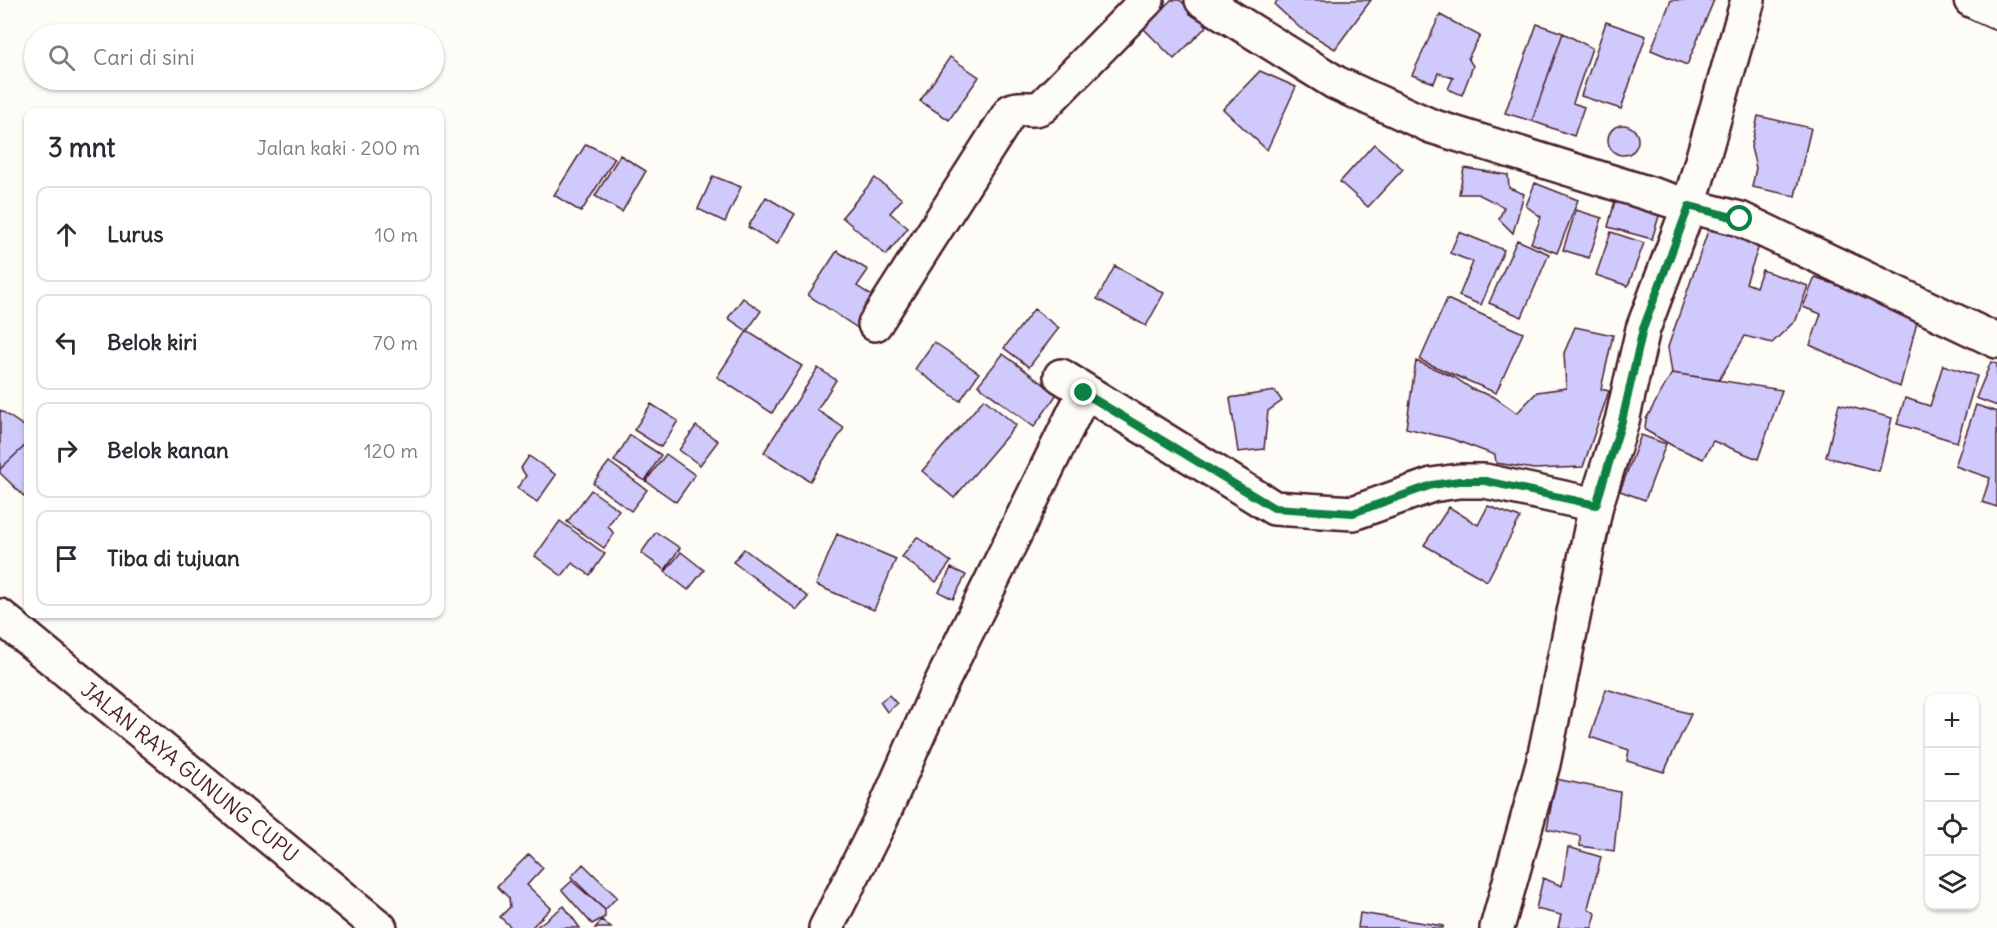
<!DOCTYPE html>
<html lang="id">
<meta charset="utf-8">
<style>
body{margin:0;font-family:Delius,sans-serif;background:#f2f2f3;color:#2b2b33}
.controls{position:absolute;right:18px;bottom:18px;display:grid;overflow:hidden;border-radius:12px;box-shadow:0 2px 4px #0004}
.controls button{width:54px;height:54px;display:grid;place-items:center;padding:0;border:0;border-bottom:2px solid #e1e1e2;background:#fff;color:#2b2b33;font:30px sans-serif}
.stop{position:absolute;width:18px;height:18px;margin:-14px;border:4px solid #0b8043;border-radius:50%;background:#fff}
.stop.end{background:#0b8043;border-color:#fff;box-shadow:0 2px 6px #0008}
.list{margin:0;padding:0;list-style:none}
h2{display:flex;justify-content:space-between;align-items:center;height:78px;margin:0;padding:0 24px;font-size:26px}
h2 small{font-size:20px;font-weight:400;color:#7c7c81}
.list li{display:grid;grid-template-columns:39px 1fr auto;gap:18px;align-items:center;box-sizing:border-box;height:96px;margin:0 12px 12px;padding:0 12px;border:2px solid #e1e1e2;border-radius:12px}
.list b{display:block;font-size:22px;white-space:nowrap}
.list em{font-size:20px;font-style:normal;color:#7c7c81}
.icon{flex:none;width:33px;height:33px;fill:none;stroke:currentColor;stroke-width:2;stroke-linecap:round;stroke-linejoin:round}
.map{position:relative;flex:none;width:1997px;height:928px;overflow:hidden}
.search{position:absolute;background:#fff;box-shadow:0 2px 4px #0004;left:24px;top:24px;width:420px;height:66px;display:flex;align-items:center;gap:15px;box-sizing:border-box;padding:0 21px;border-radius:33px;color:#7c7c81;font-size:22px}
.panel{position:absolute;background:#fff;box-shadow:0 2px 4px #0004;left:24px;top:108px;width:420px;height:510px;border-radius:12px}
.map>svg:first-child{display:block}
.building{fill:#cfc9fc;stroke:#4a1f2b;stroke-width:1.5}
.lines{fill:none;stroke-linecap:round;stroke-linejoin:round}
.minor-casing{stroke:#4a1f2b;stroke-width:38}
.highway-casing{stroke:#4a1f2b;stroke-width:38}
.minor{stroke:#fdfcf7;stroke-width:33}
.highway{stroke:#fdfcf7;stroke-width:33}
.route{stroke:#0b8043;stroke-width:8}
.labels{text-anchor:middle;dominant-baseline:central;stroke-width:4.5;stroke-linejoin:round;paint-order:stroke}
.street-label{font-size:21px;fill:#4a1f2b;stroke:#fdfcf7}
</style>
<div class="map">
<svg width="1997" height="928" viewBox="0 0 1997 928">
<rect width="100%" height="100%" fill="#fdfcf7"/>
<filter id="ink" filterUnits="userSpaceOnUse"><feTurbulence type="fractalNoise" baseFrequency=".0167" numOctaves="2"/><feDisplacementMap in="SourceGraphic" scale="12" xChannelSelector="R" yChannelSelector="G"/><feConvolveMatrix kernelMatrix="1 2 1 2 8 2 1 2 1" color-interpolation-filters="sRGB"/></filter>
<g filter="url(#ink)">
<!-- building -->
<path class="building" d="M1171 0H1180L1207 26 1174 59 1143 28Z
M1277 0H1371L1335 49 1300 28 1275 5Z
M1671 0H1714L1687 65 1651 50Z
M1440 15 1480 36 1468 58 1473 66 1462 95 1448 89 1453 78 1438 73 1434 83 1412 75Z
M1606 22 1646 36 1621 109 1581 96Z
M1537 24 1563 33 1532 121 1505 113Z
M1563 33 1592 48 1573 103 1584 107 1574 136 1532 121Z
M950 57 979 77 949 120 920 101Z
M1260 71 1296 87 1267 150 1223 109Z
M1758 116 1811 128 1795 196 1752 187 1756 168 1751 147Z
M1608 140a15 15 0 1 1 30 0a15 15 0 1 1-30 0Z
M586 144 615 158 581 212 554 195Z
M1374 144 1403 169 1368 207 1340 182Z
M620 155 646 171 622 212 595 196Z
M1464 168 1508 175 1509 188 1524 194 1513 233 1499 219 1504 207 1478 194H1459Z
M713 176 741 187 725 222 698 209Z
M875 178 902 199 890 213 908 228 886 255 842 217Z
M1535 183 1578 200 1557 253 1531 243 1541 217 1526 206Z
M1617 193 1662 206 1652 239 1608 227Z
M766 197 795 214 777 244 748 227Z
M1576 210 1602 218 1589 258 1563 250Z
M1710 225 1760 243 1746 283 1756 287 1762 270 1808 286 1796 320 1772 343 1745 336 1719 380 1672 373 1668 347Z
M1459 232 1504 250 1481 305 1459 296 1473 262 1450 253Z
M1611 232 1644 243 1628 286 1596 275Z
M1517 240 1549 254 1522 317 1489 303Z
M837 251 868 270 857 286 878 300 859 329 808 295Z
M1115 266 1164 293 1146 326 1097 299Z
M1815 277 1919 315 1900 387 1810 345 1821 314 1803 307Z
M743 298 761 311 747 331 728 318Z
M1447 299 1523 333 1496 393 1420 360Z
M1034 309 1059 328 1029 367 1004 348Z
M1575 327 1613 335 1601 389 1609 391 1583 467 1534 469 1496 463 1495 455 1452 439 1406 428 1416 361 1454 377 1472 389 1494 397 1517 413 1537 392 1566 388 1564 353Z
M747 331 802 366 772 413 717 377Z
M934 342 979 373 960 401 915 369Z
M1003 354 1057 394 1034 427 978 385Z
M1991 362 1997 364V406L1976 398Z
M1943 365 1977 376 1957 442 1897 424 1905 398 1930 406Z
M818 368 836 380 817 410 844 428 810 481 764 452Z
M1672 373 1782 390 1758 459 1713 441 1703 459 1673 446 1645 430 1646 419Z
M1275 391 1282 401 1268 411 1264 449 1238 452 1230 398Z
M984 399 1016 425 954 498 922 471Z
M651 404 678 421 661 447 634 430Z
M1839 404 1892 418 1879 471 1826 457Z
M1976 405 1997 412V507L1982 502 1990 478 1955 466Z
M0 410 28 429V443L0 469Z
M696 426 718 441 700 465 679 450Z
M630 435 661 455 645 481 614 461Z
M1641 435 1666 444 1645 500 1620 491Z
M26 445 28 447V500L0 473V469Z
M666 454 695 475 676 502 646 481Z
M529 456 556 475 537 502 517 488 526 476 521 468Z
M609 462 647 490 631 511 593 483Z
M591 490 619 510 608 526 614 534 604 548 567 522Z
M1488 506 1520 518 1487 581 1424 545 1449 507 1478 525Z
M560 521 605 554 590 575 572 563 562 576 535 556Z
M656 532 680 548 665 570 641 553Z
M837 534 896 559 874 610 816 585Z
M917 537 951 562 936 582 902 557Z
M744 549 808 597 797 610 733 562Z
M681 552 704 570 688 590 665 572Z
M951 568 966 575 953 599 939 592Z
M1606 689 1691 714 1664 772 1627 761 1629 750 1590 737Z
M889 695 897 704 887 712 880 702Z
M1556 779 1620 792 1614 851 1580 846V836L1547 829Z
M1568 847 1601 857 1588 908 1596 914 1592 928H1558L1561 915 1536 909 1543 878 1562 886Z
M529 854 543 868 527 885 551 908 531 928H512L500 917 510 907 509 898 497 886Z
M583 864 617 897 605 910 571 877Z
M572 881 605 910V917L592 924 562 890Z
M564 906 580 928H535Z
M1360 913 1443 926V928H1358Z
M602 920 611 928H595Z"/>
<g class="lines">
<!-- minor casing -->
<g class="minor-casing">
<path id="minor" d="M1202 0 1336 83 1431 126 1689 206 1740 219 1997 341
M1971 0 1997 12
M875 324 1011 111C1022 105 1032 113 1043 106L1147 0
M1061 376 1274 508 1353 513 1432 485 1459 481H1485L1596 505
M826 928 880 821 936 694 1084 393
M1497 928 1543 764 1596 505 1622 421 1643 329 1689 206 1748 0"/>
</g>
<!-- highway casing -->
<g class="highway-casing">
<path id="highway" d="M0 616 380 928"/>
</g>
<!-- minor -->
<use href="#minor" class="minor"/>
<!-- highway -->
<use href="#highway" class="highway"/>
</g>
</g>
<g class="lines" filter="url(#ink)">
<!-- route -->
<path class="route" d="M1084 393 1274 508 1353 513 1432 485 1459 481H1485L1596 505 1622 421 1643 329 1689 206 1740 219"/>
</g>
<g class="labels">
<!-- street labels -->
<g class="street-label">
<text transform="translate(190 772) rotate(39)">JALAN RAYA GUNUNG CUPU</text>
</g>
</g>
</svg>
<div class="controls">
<button>+</button>
<button>−</button>
<button><svg class="icon" aria-label="locate" viewBox="0 0 24 24"><circle cx="12" cy="12" r="6"/><path d="M12 2v4M12 18v4M2 12h4M18 12h4"/></svg></button>
<button><svg class="icon" aria-label="layers" viewBox="0 0 24 24"><path d="M12 4l9 5-9 5-9-5zM3 14l9 5 9-5"/></svg></button>
</div>
<div class="stop" style="left:1740px;top:219px"></div>
<div class="stop end" style="left:1084px;top:393px"></div>
<div class="search"><svg class="icon" aria-label="search" viewBox="0 0 24 24"><circle cx="10" cy="10" r="6"/><path d="M15 15l6 6"/></svg>Cari di sini</div>
<section class="panel">
<h2>3 mnt<small>Jalan kaki · 200 m</small></h2>
<ul class="list">
<li><svg class="icon" aria-label="ahead" viewBox="0 0 24 24"><path d="M12 20V5M6 11l6-6 6 6"/></svg><div><b>Lurus</b></div><em>10 m</em></li>
<li><svg class="icon" aria-label="left" viewBox="0 0 24 24"><path d="M17 20v-9H6M10 6l-5 5 5 5"/></svg><div><b>Belok kiri</b></div><em>70 m</em></li>
<li><svg class="icon" aria-label="right" viewBox="0 0 24 24"><path d="M7 20v-9h11M14 6l5 5-5 5"/></svg><div><b>Belok kanan</b></div><em>120 m</em></li>
<li><svg class="icon" aria-label="arrive" viewBox="0 0 24 24"><path d="M6 21V4h12l-3 4 3 4H6"/></svg><div><b>Tiba di tujuan</b></div></li>
</ul>
</section>
</div>
